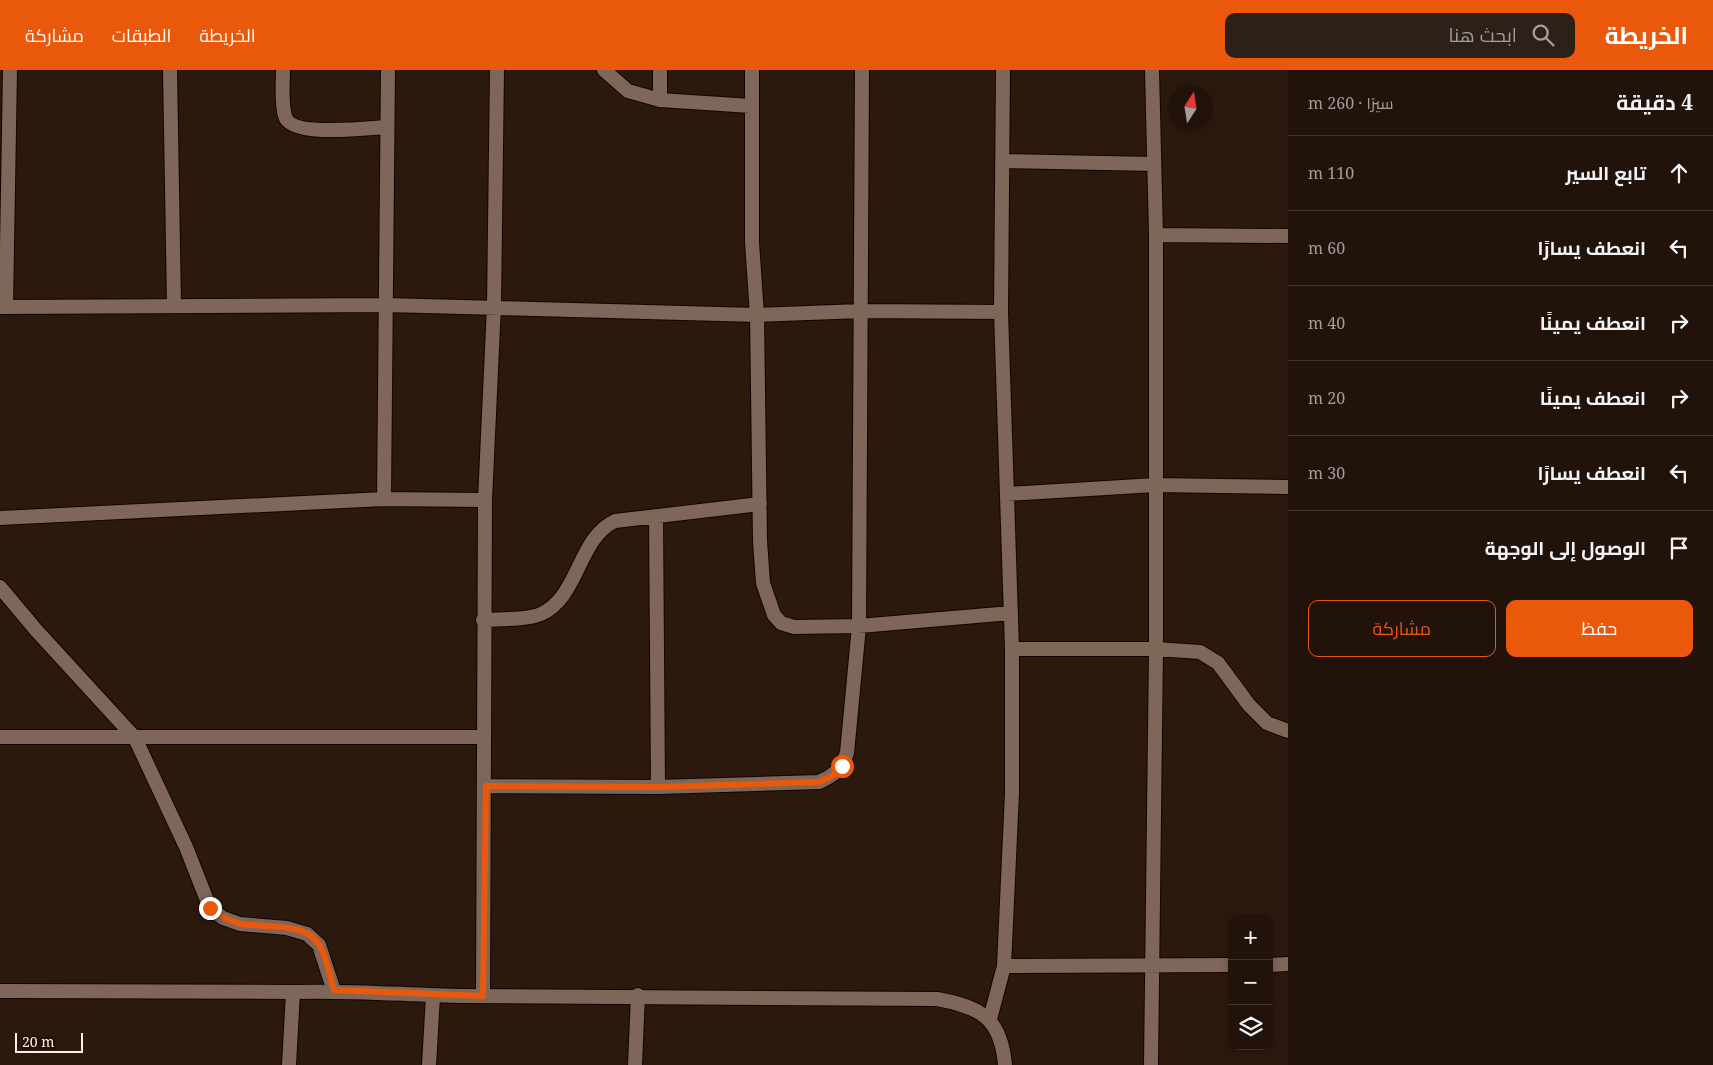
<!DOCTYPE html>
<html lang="ar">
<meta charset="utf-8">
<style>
body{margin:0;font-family:"Noto Serif",Cairo,serif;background:#2d2018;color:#f1f3f6;direction:rtl}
.controls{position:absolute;right:15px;bottom:15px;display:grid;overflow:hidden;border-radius:10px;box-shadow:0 2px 8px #0003}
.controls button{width:45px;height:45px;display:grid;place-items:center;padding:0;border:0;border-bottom:1px solid #3e322b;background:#21130a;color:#f1f3f6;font:25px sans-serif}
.compass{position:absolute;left:1168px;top:15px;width:45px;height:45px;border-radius:50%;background:#21130a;box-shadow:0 2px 8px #0003;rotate:12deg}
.scale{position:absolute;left:15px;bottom:12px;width:68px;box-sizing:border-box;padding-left:5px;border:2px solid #fceee6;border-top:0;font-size:14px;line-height:18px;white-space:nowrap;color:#fceee6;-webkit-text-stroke:4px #221005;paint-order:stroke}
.stop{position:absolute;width:15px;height:15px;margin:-11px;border:4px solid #ea580c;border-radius:50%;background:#fff}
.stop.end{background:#ea580c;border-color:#fff;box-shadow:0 1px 5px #0008}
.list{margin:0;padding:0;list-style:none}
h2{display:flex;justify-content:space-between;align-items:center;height:65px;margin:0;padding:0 20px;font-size:21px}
h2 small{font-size:16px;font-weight:400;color:#a29e9c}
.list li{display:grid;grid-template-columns:32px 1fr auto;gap:15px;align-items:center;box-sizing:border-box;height:75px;padding:0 20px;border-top:1px solid #3e322b}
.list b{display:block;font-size:19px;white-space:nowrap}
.list em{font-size:16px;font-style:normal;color:#a29e9c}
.actions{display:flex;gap:10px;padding:15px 20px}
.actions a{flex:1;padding:11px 0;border:1px solid #ea580c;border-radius:10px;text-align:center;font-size:18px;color:#ea580c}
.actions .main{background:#ea580c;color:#fff}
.icon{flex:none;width:28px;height:28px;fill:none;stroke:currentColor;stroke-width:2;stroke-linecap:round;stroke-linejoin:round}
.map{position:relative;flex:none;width:1288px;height:995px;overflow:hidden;direction:ltr}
header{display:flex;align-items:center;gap:30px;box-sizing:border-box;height:70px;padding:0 25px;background:#ea580c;color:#fff}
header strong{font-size:24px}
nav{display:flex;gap:28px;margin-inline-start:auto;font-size:18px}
.search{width:350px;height:45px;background:#2d2018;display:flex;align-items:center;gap:12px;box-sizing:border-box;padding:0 18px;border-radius:10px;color:#a29e9c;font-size:19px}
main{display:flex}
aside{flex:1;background:#21130a}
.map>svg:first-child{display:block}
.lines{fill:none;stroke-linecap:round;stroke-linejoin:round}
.minor-casing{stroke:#140400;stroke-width:16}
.secondary-casing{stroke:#140400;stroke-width:16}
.minor{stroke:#7e6659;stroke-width:14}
.secondary{stroke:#7e6659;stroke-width:14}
.route{stroke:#ea580c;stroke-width:6}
</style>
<header>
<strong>الخريطة</strong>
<div class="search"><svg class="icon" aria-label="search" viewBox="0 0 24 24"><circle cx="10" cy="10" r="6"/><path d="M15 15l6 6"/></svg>ابحث هنا</div>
<nav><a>الخريطة</a><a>الطبقات</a><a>مشاركة</a></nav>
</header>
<main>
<aside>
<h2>4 دقيقة<small>سيرًا · 260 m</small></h2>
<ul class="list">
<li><svg class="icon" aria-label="ahead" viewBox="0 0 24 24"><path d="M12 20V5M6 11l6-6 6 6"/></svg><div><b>تابع السير</b></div><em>110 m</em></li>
<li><svg class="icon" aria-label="left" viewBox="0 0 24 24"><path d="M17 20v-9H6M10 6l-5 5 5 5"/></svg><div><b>انعطف يسارًا</b></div><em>60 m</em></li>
<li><svg class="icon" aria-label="right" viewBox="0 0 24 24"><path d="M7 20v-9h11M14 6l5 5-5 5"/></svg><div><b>انعطف يمينًا</b></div><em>40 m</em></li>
<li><svg class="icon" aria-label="right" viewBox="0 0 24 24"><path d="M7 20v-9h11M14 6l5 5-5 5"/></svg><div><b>انعطف يمينًا</b></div><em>20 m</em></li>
<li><svg class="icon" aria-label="left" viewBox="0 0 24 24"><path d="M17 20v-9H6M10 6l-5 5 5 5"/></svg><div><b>انعطف يسارًا</b></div><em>30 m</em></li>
<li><svg class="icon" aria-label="arrive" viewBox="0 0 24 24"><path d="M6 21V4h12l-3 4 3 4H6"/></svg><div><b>الوصول إلى الوجهة</b></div></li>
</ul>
<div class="actions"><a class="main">حفظ</a><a>مشاركة</a></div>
</aside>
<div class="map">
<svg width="1288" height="995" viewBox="0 0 1288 995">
<rect width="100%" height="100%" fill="#2c190e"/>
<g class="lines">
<!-- minor casing -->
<g class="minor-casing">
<path id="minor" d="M170 0 174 235
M283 0C283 14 281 32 285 46 290 68 368 58 387 57
M604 0 628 21 660 30 751 36
M752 0V172L757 245 760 471 763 513 774 545 781 553 794 557 859 556 1011 543
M660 30V0
M1002 91 1154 94
M1156 165 1288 166
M0 237 386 235 757 245 861 241 1001 242
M6 237 10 0
M1007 424 1155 415 1288 417
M384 429 388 0
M656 446 658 717
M0 448 384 429 485 430
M0 517 36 560 135 668 186 777 210 838 223 848 240 854 287 858 307 864 319 875 334 921
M483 550C499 549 528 550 541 544 579 527 578 468 615 451L760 434
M1012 579H1156L1200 582 1218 593 1249 635 1267 653 1288 661
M0 667H483
M485 716 658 717 819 712C835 705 841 699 847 683L859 556 862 0
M1269 895 1288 894
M1004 896 1232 895
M483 926 485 430 494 236 497 0
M990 949 1004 896 1012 723V579L1001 242 1003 0
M289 995 293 922
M429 995 433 926
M635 995 638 925
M1151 995 1156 579V165L1152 0"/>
</g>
<!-- secondary casing -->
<g class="secondary-casing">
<path id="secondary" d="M0 921 293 922C350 920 406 925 463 926 621 926 779 927 937 929 981 937 1001 948 1005 995"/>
</g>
<!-- minor -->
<use href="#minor" class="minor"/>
<!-- secondary -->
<use href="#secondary" class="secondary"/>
</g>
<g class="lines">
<!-- route -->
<path class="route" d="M210 838C220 846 228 851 241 854 264 858 307 851 320 876 327 889 330 906 334 920L483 926 486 716 658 717 819 712 834 705 842 696"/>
</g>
</svg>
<div class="controls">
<button>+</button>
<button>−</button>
<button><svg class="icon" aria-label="layers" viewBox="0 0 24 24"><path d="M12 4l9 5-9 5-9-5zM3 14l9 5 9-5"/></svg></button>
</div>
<svg class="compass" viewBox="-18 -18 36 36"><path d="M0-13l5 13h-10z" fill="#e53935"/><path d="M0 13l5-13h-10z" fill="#a29e9c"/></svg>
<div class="scale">20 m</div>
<div class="stop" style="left:842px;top:696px"></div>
<div class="stop end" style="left:210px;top:838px"></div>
</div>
</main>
